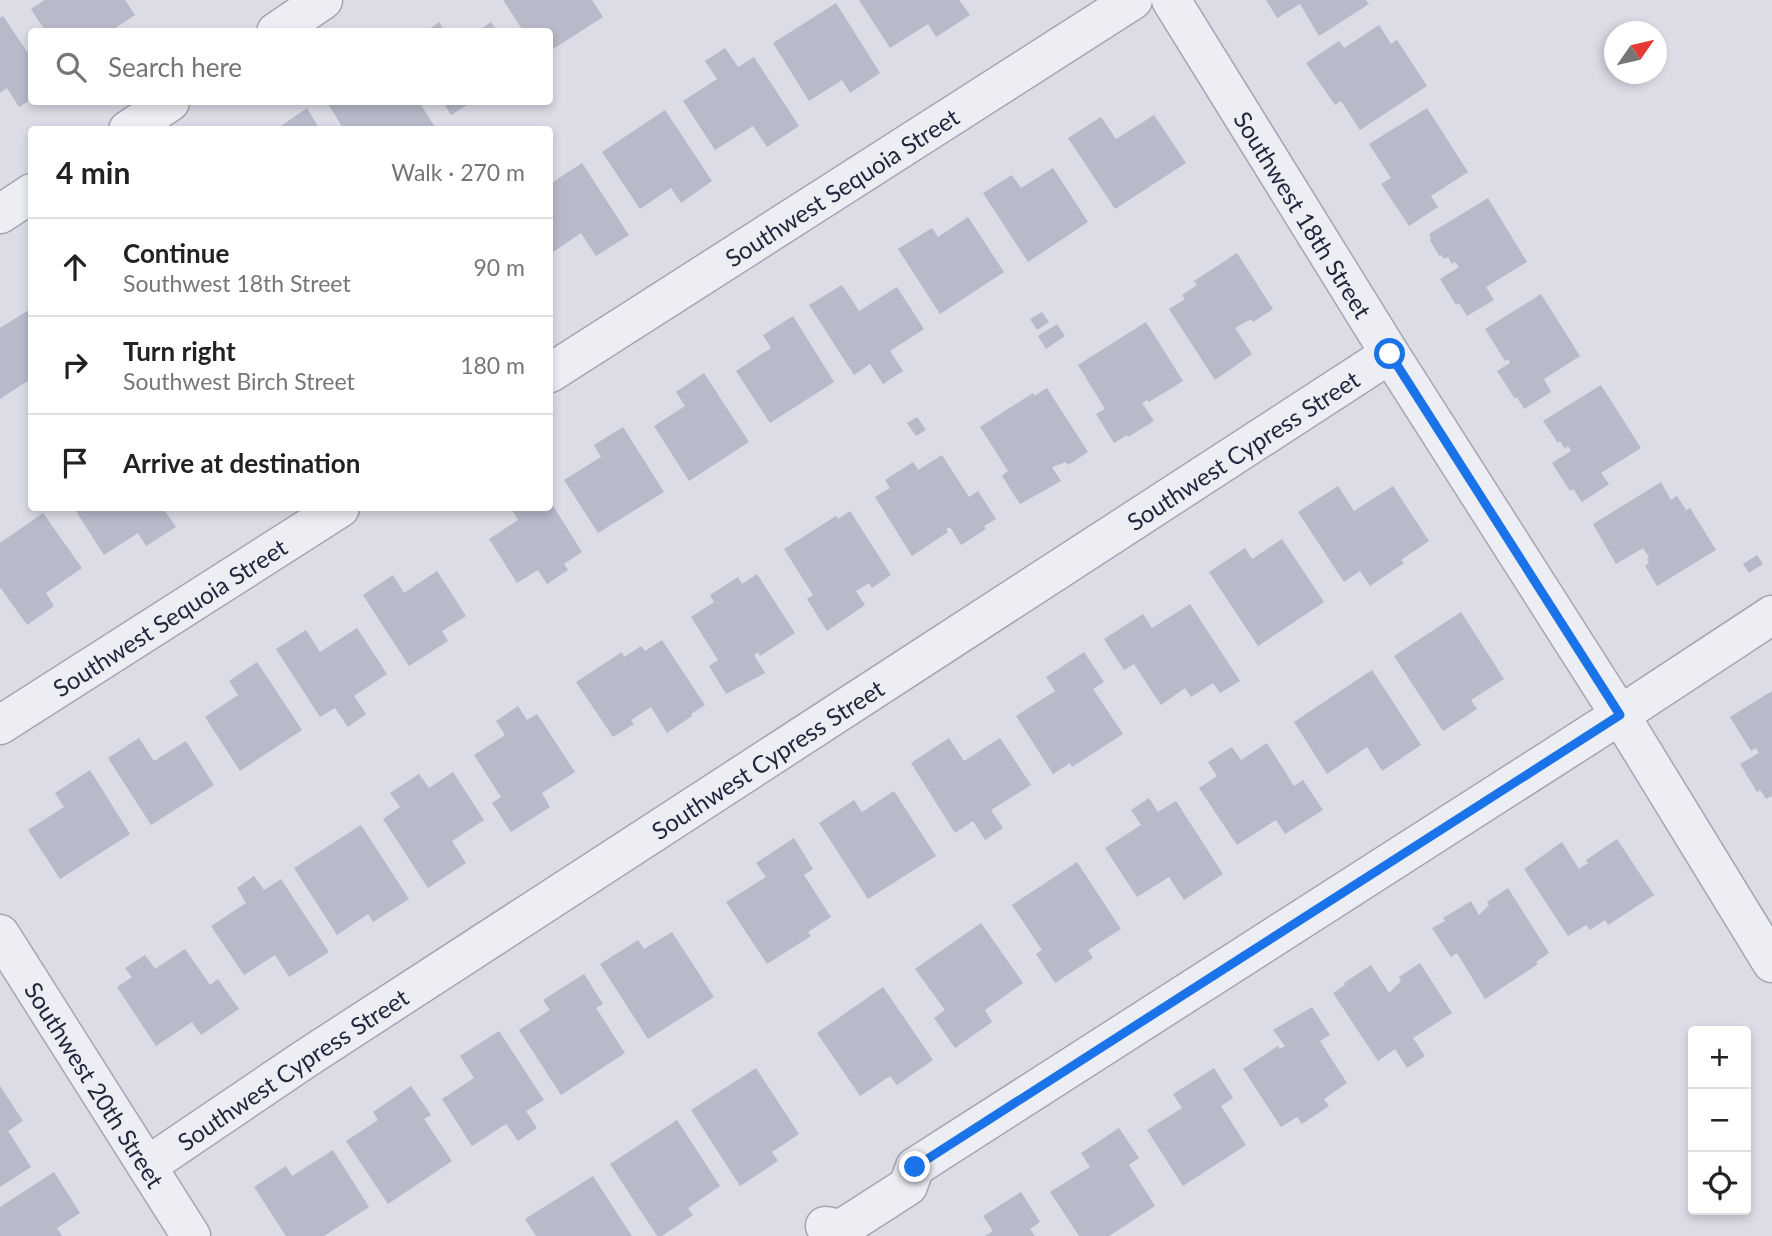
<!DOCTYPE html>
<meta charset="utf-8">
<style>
body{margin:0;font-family:Lato,sans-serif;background:#f2f2f2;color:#222}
.controls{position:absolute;right:21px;bottom:21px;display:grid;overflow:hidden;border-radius:7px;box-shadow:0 4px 10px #0003}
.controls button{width:63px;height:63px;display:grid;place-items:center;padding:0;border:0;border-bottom:2px solid #e0e0e0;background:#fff;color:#222;font:35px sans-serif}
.compass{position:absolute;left:1604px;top:21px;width:63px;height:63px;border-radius:50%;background:#fff;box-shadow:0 4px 10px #0003;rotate:56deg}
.stop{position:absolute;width:21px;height:21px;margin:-16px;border:5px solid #1a73e8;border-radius:50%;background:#fff}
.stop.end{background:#1a73e8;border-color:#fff;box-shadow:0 2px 7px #0008}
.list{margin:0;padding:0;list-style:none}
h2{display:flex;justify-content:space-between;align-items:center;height:91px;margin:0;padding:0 28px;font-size:30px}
h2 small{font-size:23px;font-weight:400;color:#767676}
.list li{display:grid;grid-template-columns:46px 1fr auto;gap:21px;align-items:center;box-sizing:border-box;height:98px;padding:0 28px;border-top:2px solid #e0e0e0}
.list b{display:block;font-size:26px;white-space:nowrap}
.list p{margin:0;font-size:23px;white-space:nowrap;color:#767676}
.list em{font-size:23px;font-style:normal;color:#767676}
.icon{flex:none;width:38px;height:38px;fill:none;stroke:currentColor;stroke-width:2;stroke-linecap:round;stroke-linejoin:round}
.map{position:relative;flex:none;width:1772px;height:1236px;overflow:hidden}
.search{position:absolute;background:#fff;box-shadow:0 4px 10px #0003;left:28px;top:28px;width:525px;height:77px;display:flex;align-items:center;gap:18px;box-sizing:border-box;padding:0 24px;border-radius:7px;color:#767676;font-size:26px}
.panel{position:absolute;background:#fff;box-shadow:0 4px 10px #0003;left:28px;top:126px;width:525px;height:385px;border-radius:7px}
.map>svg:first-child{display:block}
.building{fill:#b8b9c9}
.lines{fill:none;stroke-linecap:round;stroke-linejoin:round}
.street-casing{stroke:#a4a5b3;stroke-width:41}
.street{stroke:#edeef4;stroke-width:38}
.route{stroke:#1a73e8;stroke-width:9}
.labels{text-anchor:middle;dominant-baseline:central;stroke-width:6;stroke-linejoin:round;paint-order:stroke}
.street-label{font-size:24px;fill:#24263d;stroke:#eaebf4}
</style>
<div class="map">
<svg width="1772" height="1236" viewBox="0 0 1772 1236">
<rect width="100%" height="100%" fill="#dbdce6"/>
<!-- building -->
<path class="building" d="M45 0H125L135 15 109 32H46L31 9Z
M503 0H592L603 17 550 51V32H524Z
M859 0H959L970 15 936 37 928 24 890 48Z
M1266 0H1366L1369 4 1319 36 1300 4 1277 18Z
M836 3 880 73 850 93 842 80 809 101 773 43Z
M3 16 32 59V99L19 107 7 88 0 93V18Z
M439 22 445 32H425Z
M491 22 497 32H477Z
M1379 25 1391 44 1397 40 1427 86 1360 130 1341 101 1335 105 1306 63 1339 41 1344 48Z
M725 48 738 67 754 57 799 126 767 147 753 126 715 150 683 101 717 79 705 61Z
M327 102H419L437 130H344Z
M443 102H472L451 115Z
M307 108 320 130H275Z
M1427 108 1468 172 1431 196 1438 207 1409 226 1381 184 1391 178 1369 144Z
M665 110 712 181 681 203 671 188 640 209 602 152Z
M1154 115 1186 163 1115 209 1068 138 1101 117 1116 139Z
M582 163 629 235 596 256 581 233 550 254V184Z
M1053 168 1088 222 1028 262 983 193 1012 175 1021 188Z
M1488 198 1527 262 1486 287 1494 300 1467 316 1459 303 1456 305 1440 279 1459 267 1455 262 1452 264 1448 257 1444 259 1441 255 1439 256 1430 240 1431 239 1429 234Z
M968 217 1004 272 940 314 898 249 932 228 938 237Z
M1237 253 1273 309 1253 322 1251 319 1235 328 1252 354 1215 380 1169 309 1185 299 1182 295 1197 285 1194 281Z
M842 285 859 311 897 287 924 329 890 351 903 371 883 384 870 364 854 375 809 305Z
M1541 294 1580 356 1544 379 1551 392 1524 409 1517 397 1515 399 1497 371 1510 363 1508 359 1505 361 1485 329Z
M32 308V378L0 399V328Z
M1042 312 1049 322 1037 330 1030 319Z
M793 316 834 382 770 423 736 371 771 348 763 335Z
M1146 322 1183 381 1149 402 1147 400 1142 403 1154 421 1128 437 1127 435 1114 443 1096 414 1105 409 1078 365Z
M1057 324 1065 336 1046 349 1038 336Z
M704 373 749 442 689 481 654 426 685 406 676 392Z
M1601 385 1641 448 1601 473 1609 484 1582 502 1573 489 1570 491 1552 463 1571 451 1568 446 1565 449 1560 441 1558 443 1543 421Z
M1047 388 1088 452 1068 465 1066 462 1052 467 1061 481 1020 504 1002 476 1008 471 980 427 1033 393 1034 396Z
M917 417 926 430 916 436 907 423Z
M623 427 664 492 598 533 564 480 601 457 594 445Z
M942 455 969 497 978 491 996 519 984 526 986 529 961 545 950 527 946 529 948 532 912 556 875 497 890 488 885 480 913 462 918 470Z
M1661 482 1671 500 1677 496 1686 510 1690 508 1716 550 1657 586 1645 566 1649 563 1647 559 1649 557 1643 548 1616 564 1593 524Z
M1338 486 1354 511 1393 486 1429 541 1401 560 1404 563 1370 586 1360 571 1344 582 1298 512Z
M550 501 582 552 564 564 568 570 547 584 538 570 517 583 489 539 518 520 511 508H550Z
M74 508H163L176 527 146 546 138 533 104 555Z
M850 511 891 575 872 588 869 583 856 591 865 605 827 631 807 599 813 595 784 549 836 516 838 519Z
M43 513 82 568 46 593 54 606 27 625 0 587V543Z
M1282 539 1324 602 1258 646 1209 572 1245 548 1252 559Z
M1757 555 1763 564 1749 573 1743 564Z
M437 571 466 616 442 631 448 641 409 666 363 595 393 575 404 593Z
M757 574 795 633 760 656 758 652 754 655 765 673 726 694 709 666 718 660 691 617 714 602 710 595 738 577 742 584Z
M1190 604 1240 681 1220 693 1213 683 1191 697 1185 688 1161 705 1134 664 1124 670 1104 639 1143 614 1152 628Z
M1461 612 1504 679 1471 700 1477 709 1443 731 1394 656Z
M357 628 387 674 354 696 366 714 348 727 335 708 320 717 276 649 306 630 320 652Z
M662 640 705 705 691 714 692 716 667 733 651 707 631 720 634 724 613 737 576 682 622 652 624 657 641 646 645 651Z
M1084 652 1104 682 1093 689 1123 734 1072 767 1070 763 1053 774 1016 716 1055 691 1046 677Z
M257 662 302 730 240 771 205 717 238 695 229 681Z
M1372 670 1421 745 1382 771 1367 747 1327 774 1294 722Z
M1772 691V796L1766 799 1760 790 1757 792 1740 764 1759 753 1756 748 1751 751 1730 717Z
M518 706 527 720 537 714 575 772 542 793 550 807 511 832 492 803 501 797 474 755 505 735 496 721Z
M139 738 154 761 186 741 214 785 151 825 108 758Z
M949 738 964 761 1000 738 1031 785 991 810 1003 828 985 840 973 821 955 833 911 763Z
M1267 743 1294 786 1303 780 1323 810 1285 834 1276 820 1237 845 1199 788 1217 776 1208 762 1232 747 1241 760Z
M90 770 130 834 60 879 28 830 64 807 55 793Z
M453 772 484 820 452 841 466 863 428 888 383 819 400 807 390 793 419 774 429 788Z
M894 791 936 856 868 899 819 823 854 800 862 812Z
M1149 798 1158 812 1176 801 1223 874 1184 900 1169 877 1137 897 1105 848 1141 825 1131 810Z
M361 825 409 899 373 922 368 914 337 935 294 868Z
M794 838 813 869 804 875 831 917 808 932 811 936 767 964 726 902 766 877 756 863Z
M1617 839 1654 895 1608 925 1605 920 1590 930 1586 925 1568 936 1524 869 1562 842 1579 869 1588 863 1586 860Z
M1077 862 1121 929 1088 950 1093 958 1055 983 1036 954 1042 950 1012 905Z
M254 876 264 890 281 879 329 952 289 977 275 955 244 975 211 926 246 903 237 888Z
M1508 888 1549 953 1536 962 1538 964 1485 999 1457 953 1451 957 1432 928 1445 921 1443 918 1471 901 1479 915 1489 905 1487 902Z
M981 923 1023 983 985 1010 992 1022 955 1048 934 1018 945 1010 915 969Z
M672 932 714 997 648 1039 600 964 638 940 644 949Z
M185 949 210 985 218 979 239 1009 201 1035 192 1022 156 1046 117 987 132 977 125 968 145 955 155 969Z
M1420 963 1452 1013 1413 1038 1425 1056 1407 1068 1395 1049 1378 1061 1333 993 1345 985 1344 983 1371 965 1389 993 1401 981 1399 977Z
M584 974 603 1004 596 1008 625 1053 561 1095 519 1030 550 1010 543 1000Z
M883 987 933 1060 897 1085 890 1076 860 1096 817 1033Z
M1312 1007 1330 1035 1320 1041 1347 1083 1324 1099 1329 1106 1302 1124 1297 1117 1281 1127 1243 1069 1278 1046 1280 1049 1285 1046 1273 1030Z
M499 1031 544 1100 526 1111 537 1128 518 1141 506 1124 472 1146 442 1099 474 1078 460 1056Z
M756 1068 799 1134 772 1152 778 1161 740 1186 691 1110Z
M1214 1068 1233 1098 1221 1106 1246 1145 1183 1186 1147 1130 1182 1108 1173 1094Z
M0 1086 23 1121 8 1131 31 1167 0 1187Z
M411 1086 431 1115 424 1119 452 1161 388 1204 346 1141 378 1120 373 1112Z
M677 1120 720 1186 688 1208 693 1215 662 1236H657L610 1164Z
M1119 1128 1139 1158 1129 1165 1155 1206 1109 1236H1079L1050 1192 1090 1167 1081 1153Z
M333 1150 369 1207 324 1236H286L254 1187 286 1166 292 1176Z
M54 1172 80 1213 57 1228 62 1236H0V1207Z
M593 1176 632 1236H536L525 1219Z
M1021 1192 1040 1222 1030 1229 1035 1236H985L993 1231 983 1216Z"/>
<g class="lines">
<!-- street casing -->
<g class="street-casing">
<g id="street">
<path id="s1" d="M1171 0 1390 354 1620 715 1772 963"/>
<path d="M276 32 323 0"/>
<path d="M128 130 170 102"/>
<path d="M0 214 32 193"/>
<path id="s2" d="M550 373 1133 0"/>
<path id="s3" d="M0 725 340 508"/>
<path id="s4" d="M0 934 191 1236"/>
<path id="s5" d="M147 1166 305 1059 1390 354"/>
<path d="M825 1226 841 1229 908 1186 915 1167 1620 715 1772 615"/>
</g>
</g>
<!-- street -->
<use href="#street" class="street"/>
</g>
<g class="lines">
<!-- route -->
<path class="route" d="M915 1167 1620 715 1390 354"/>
</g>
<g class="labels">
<!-- street labels -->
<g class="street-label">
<text stroke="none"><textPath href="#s2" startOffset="346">Southwest Sequoia Street</textPath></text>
<text stroke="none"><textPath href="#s1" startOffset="252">Southwest 18th Street</textPath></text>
<text stroke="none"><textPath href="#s5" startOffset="1309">Southwest Cypress Street</textPath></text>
<text stroke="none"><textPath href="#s3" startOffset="201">Southwest Sequoia Street</textPath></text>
<text stroke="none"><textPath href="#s5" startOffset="742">Southwest Cypress Street</textPath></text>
<text stroke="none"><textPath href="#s5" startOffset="175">Southwest Cypress Street</textPath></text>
<text stroke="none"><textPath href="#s4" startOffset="178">Southwest 20th Street</textPath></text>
</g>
</g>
</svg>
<div class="controls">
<button>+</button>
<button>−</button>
<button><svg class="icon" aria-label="locate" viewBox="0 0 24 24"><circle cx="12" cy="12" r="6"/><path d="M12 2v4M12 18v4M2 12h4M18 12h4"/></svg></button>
</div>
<svg class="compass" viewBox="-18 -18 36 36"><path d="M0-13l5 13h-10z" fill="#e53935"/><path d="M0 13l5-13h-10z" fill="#767676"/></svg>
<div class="stop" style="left:1390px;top:354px"></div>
<div class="stop end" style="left:915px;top:1167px"></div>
<div class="search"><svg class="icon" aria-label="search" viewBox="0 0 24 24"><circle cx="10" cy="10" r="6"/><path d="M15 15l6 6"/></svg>Search here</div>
<section class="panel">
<h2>4 min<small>Walk · 270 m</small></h2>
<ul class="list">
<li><svg class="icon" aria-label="ahead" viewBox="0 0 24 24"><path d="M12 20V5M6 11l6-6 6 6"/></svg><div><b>Continue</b><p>Southwest 18th Street</p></div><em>90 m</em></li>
<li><svg class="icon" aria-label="right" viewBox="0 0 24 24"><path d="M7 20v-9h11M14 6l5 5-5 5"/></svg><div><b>Turn right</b><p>Southwest Birch Street</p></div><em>180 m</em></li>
<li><svg class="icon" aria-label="arrive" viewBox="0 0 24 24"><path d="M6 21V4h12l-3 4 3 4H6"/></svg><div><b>Arrive at destination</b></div></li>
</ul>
</section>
</div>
